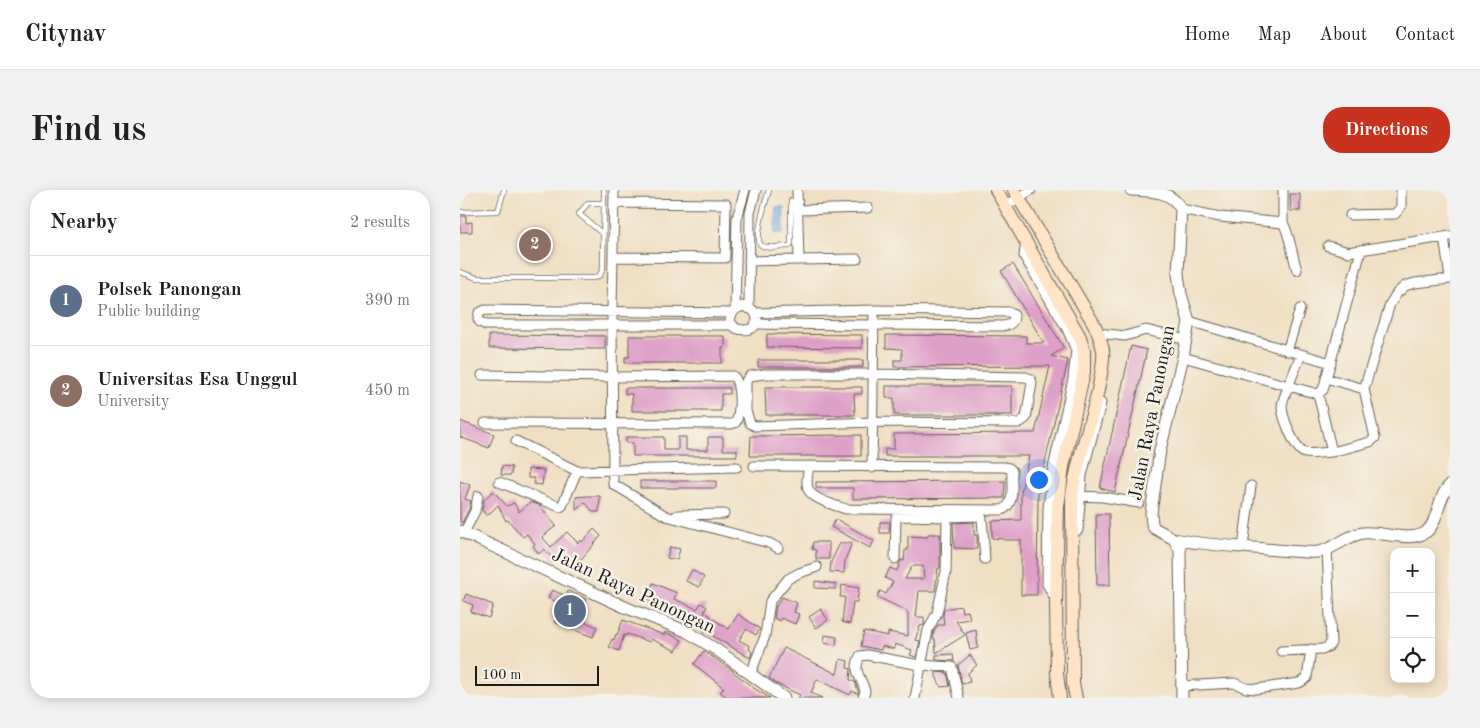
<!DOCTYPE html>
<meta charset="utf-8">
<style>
body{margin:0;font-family:"Old Standard TT",serif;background:#f2f2f2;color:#202124}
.controls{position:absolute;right:15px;bottom:15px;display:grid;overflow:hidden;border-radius:10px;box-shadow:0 2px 12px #0003}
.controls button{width:45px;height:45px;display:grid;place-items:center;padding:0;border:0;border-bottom:1px solid #e0e0e0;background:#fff;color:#202124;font:25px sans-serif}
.scale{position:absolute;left:15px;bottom:12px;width:124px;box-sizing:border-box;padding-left:5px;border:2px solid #1c1c1c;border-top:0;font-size:14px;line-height:18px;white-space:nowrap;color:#1c1c1c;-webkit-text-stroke:4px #f7f3e8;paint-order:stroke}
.you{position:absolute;left:578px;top:289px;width:18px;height:18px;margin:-12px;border:4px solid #fff;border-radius:50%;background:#1a73e8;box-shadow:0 0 0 8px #1a73e833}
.badge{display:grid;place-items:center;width:32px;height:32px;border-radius:50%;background:#c8321e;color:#fff;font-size:16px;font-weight:700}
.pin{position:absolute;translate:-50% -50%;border:2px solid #fff;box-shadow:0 1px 5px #0006}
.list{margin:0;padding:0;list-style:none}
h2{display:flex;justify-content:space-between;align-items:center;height:65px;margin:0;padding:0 20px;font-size:21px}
h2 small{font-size:16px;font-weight:400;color:#757577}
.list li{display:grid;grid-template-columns:32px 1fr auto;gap:15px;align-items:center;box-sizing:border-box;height:90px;padding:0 20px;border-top:1px solid #e0e0e0}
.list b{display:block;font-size:19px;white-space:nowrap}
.list p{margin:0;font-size:16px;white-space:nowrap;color:#757577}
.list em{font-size:16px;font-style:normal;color:#757577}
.icon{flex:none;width:28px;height:28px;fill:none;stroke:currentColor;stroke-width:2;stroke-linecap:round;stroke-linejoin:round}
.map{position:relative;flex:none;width:990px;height:508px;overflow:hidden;border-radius:20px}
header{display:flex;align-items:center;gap:30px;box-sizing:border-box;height:70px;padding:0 25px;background:#fff;border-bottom:1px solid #e0e0e0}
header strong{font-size:24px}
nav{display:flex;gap:28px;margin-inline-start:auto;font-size:18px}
.intro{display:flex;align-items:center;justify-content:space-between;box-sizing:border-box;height:120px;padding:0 30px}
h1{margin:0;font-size:35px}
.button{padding:12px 22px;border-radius:20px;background:#c8321e;color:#fff;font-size:18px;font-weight:700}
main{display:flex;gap:30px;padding:0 30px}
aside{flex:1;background:#fff;border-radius:20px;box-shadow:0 2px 12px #0003}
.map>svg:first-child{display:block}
.water{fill:#7cace7;stroke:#4c6482}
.building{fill:#dea0c9;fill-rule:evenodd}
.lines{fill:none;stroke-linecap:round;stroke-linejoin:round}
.service-casing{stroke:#666056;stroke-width:6}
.minor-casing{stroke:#666056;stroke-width:11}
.tertiary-casing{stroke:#666056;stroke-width:13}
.secondary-casing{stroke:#666056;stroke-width:14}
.service{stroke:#fff;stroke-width:4.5}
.minor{stroke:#fff;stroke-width:9}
.tertiary{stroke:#fff;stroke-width:11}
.secondary{stroke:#ffe4c6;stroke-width:12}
.labels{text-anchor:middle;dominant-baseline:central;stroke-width:5;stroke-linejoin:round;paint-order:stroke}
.street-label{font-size:19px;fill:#1c1c1c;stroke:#f7f3e8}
</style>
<header>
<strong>Citynav</strong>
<nav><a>Home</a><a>Map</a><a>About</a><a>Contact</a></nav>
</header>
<div class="intro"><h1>Find us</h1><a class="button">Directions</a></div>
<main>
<aside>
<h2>Nearby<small>2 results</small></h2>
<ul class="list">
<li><span class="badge" style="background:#5c6f8a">1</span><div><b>Polsek Panongan</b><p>Public building</p></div><em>390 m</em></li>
<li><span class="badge" style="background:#8d6e63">2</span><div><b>Universitas Esa Unggul</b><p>University</p></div><em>450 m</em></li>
</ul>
</aside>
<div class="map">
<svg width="990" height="508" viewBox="0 0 990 508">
<rect width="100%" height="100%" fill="#f7f3e8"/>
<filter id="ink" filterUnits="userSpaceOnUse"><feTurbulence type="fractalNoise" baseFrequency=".02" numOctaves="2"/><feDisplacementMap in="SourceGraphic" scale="10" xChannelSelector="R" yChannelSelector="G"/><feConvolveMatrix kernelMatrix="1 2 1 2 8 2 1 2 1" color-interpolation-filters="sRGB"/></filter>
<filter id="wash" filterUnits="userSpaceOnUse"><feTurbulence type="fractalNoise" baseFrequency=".0096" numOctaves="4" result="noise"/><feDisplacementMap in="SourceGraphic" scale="20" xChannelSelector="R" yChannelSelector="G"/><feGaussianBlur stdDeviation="1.12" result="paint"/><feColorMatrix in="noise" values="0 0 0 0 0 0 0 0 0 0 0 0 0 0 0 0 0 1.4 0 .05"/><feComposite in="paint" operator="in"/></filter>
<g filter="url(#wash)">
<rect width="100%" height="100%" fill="#f0dfc2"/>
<!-- water -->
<path class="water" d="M316 17H324L323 43H315Z"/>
<g id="blocks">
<!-- building -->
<path class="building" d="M830 4H840V21H831Z
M0 26H6V33L12 32V42H0Z
M553 74 604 158 591 166 608 170 578 304 577 405H561V350H544V349L532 348V331L561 330V302L569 266H425V259H434V244L575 243 590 176 434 177V170H442V159L426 158V145L566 146V153H584L541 81Z
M307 144 402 145V158L307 157Z
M29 145 145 146V159L29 158Z
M169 146H265V158H262V173H165V167H169Z
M671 156 687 160 655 302 640 298Z
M298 170H403V177H298Z
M426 196H552V225H434V208H426Z
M305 197H402V204H394L395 225H306Z
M165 198H270V204H261V221H172V204H165Z
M0 231 34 244 29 258 0 247Z
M394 245H401V266H290L291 246Z
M166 247H204V260H218V247H226V260H248V247H263V260H277V266H173V253H166Z
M42 276 52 277 51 285H41Z
M68 279 84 280 82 295 74 294V288H68Z
M0 291 10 295 5 309 11 311 9 319 2 333 0 332Z
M180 291H256V298H180Z
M545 291 544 308 393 309V298H356V292Z
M33 301 47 316 54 313 59 322 71 312 79 315 96 336 82 347 91 357 107 342 118 353 120 350 122 352 134 339 141 346 116 375 104 364 96 372 84 359 79 364 73 356 75 354 67 344 63 347 48 330 46 331 38 315 27 326 22 320 24 310Z
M128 306H140L139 322H133L125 312 116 320V307Z
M636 324H649L650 395H637Z
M376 329 414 351 410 358 371 337Z
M420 332H430L429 343H420Z
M514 332V345H517V359L494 358 493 333Z
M468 344H480V378H478L475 401H459L456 427H464V435L460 436 455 450 460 451 456 467 450 465 452 460 435 454 434 459 422 456 421 460 401 456 404 441 428 446V442L448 446V423H447V421L417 407 420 401 426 404 433 392 425 388 430 378 437 381 441 370 444 371 445 360H448V346L468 347ZM452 376H463L464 389H445Z
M353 352H369V369H356V360L352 359Z
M380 353H392L385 370 384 383 370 382 371 372Z
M210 357 220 359 217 370 207 368Z
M232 380 244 387 239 397 226 391Z
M355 391 376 394V399L355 398Z
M193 393 217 403 214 409 237 419 241 413 247 417 244 422 251 426 250 427 269 439 278 424 300 439 296 445 286 439 279 450 290 456 289 459 292 462 290 468 224 429 201 420 203 415 186 409Z
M382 395 399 398 397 412H393L390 434 382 432 385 407H380Z
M92 400 106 406 108 401 126 409 117 428 137 437 133 447 94 432 102 414 88 408Z
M6 404 33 415 29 428 11 422 13 415 3 411Z
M322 407 337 413 334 422 339 424 335 434 321 428 320 431 314 428 316 416Z
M501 416 502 422 508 421 510 429 496 431 505 445 476 463 475 449H473L474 442 478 435H484L483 426 484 419Z
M361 419 368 430 356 438 349 427Z
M163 430 204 445 205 442 222 450 216 461 191 449 190 452 167 444 166 446 164 445 159 461 149 457 152 449 154 450 156 444 157 445Z
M516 440 518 458 510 460 506 443Z
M365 445 377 447 376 455 364 453Z
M324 458 377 484 380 469 388 471 387 478 391 479 390 490 395 492 398 501V504L392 501 390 505 357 489 351 503 362 508H338L340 505 317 494 309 488Z
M244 461 273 481V482L295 499 310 508H268L260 502 264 498 234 474Z
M493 464 494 471 476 470V465Z
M510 465 517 475 508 483 510 492 502 494 498 475Z
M476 482 487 483 490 496 481 497 476 486Z"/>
</g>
</g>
<g filter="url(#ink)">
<use href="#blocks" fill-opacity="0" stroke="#666056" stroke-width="1"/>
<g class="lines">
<!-- service casing -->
<g class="service-casing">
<path id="service" d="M309 0C306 9 294 49 301 55 307 60 322 56 329 56L331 54V11
M0 22 38 21 44 0
M143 44 119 24 128 13H143
M0 82 17 88H134L140 85 143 78 144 0"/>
</g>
<!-- minor casing -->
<g class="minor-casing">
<path id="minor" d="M154 0 152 122 153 294 206 326 309 353 318 358
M337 0 339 70
M546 16 571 0
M721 19 760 27 823 33C829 42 833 68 837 80
M338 20 408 18
M890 25 935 24 941 17V0
M823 33V0
M984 47 990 88
M566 51 564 66 607 139 616 160 613 189 592 283 588 318 587 394 596 410
M868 56 889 62 894 61 990 46
M154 67 265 68 266 14 154 13
M289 71 397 69
M289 118 290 23 296 0
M275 120 282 116 293 120C312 148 254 145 275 120L277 28 285 0
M272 123 25 120 19 123 18 129 20 132 26 135H273
M295 123 414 120 549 122 554 125C554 133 550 135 543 136L295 134
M729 131 871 173
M638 143 665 146 686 140 719 148
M827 161 840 119
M841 165C837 175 822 209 822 216 822 226 835 261 845 263 853 265 864 262 872 262L858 204
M723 167 858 204 863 200 901 61
M304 184H414L566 187 571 189 572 193 566 228 559 233 414 232 295 236 290 233 286 221V191L290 186Z
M22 185 152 187 273 186C281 191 281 227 275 233L271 234 25 233
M866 188 904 199
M56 251 117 281 277 277
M872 262 910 252 915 248 904 199 930 114 937 103 945 96 955 93 990 89
M294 276C377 276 461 277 544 277L549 278 552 281C551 294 556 314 542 320L386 319C376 316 355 310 349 301 345 294 348 283 349 276
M412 278 414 120
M39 292 100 317 102 316 117 281
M615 306 643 307 679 313
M217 325 264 324
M618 340 622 285 641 213
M4 343 15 321 18 306
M783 357 791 296
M435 369 436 328 444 326 487 327
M821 461 862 459 868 457 871 453 867 359
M291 483 305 446 310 411 328 389 339 383 357 377
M722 496 774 493 786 498 796 499 839 493 847 488 851 459
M403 508 405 501C402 487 392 483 400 466L407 465 460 475 492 477 499 508
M455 508 468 440 477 423 486 382 487 327 518 326 522 328 525 369"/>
</g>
<!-- tertiary casing -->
<g class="tertiary-casing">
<path id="tertiary" d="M671 0C691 1 711 0 721 19L718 84 721 104 729 131 723 167 700 260 691 323 692 334 694 338 714 349 720 360 722 508
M0 341 167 418 226 441 257 460 324 508
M714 349C743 355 775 356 805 359 822 360 840 363 858 362 874 360 886 345 903 343 920 341 952 353 966 342 979 332 977 307 990 295"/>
</g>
<!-- secondary casing -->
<g class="secondary-casing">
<path id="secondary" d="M536 0 620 147 624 160V182L603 277 598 317 596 410 597 483 600 508
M554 0 634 134C638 142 641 151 643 160 644 170 642 180 640 190 633 230 617 267 612 306L613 494 616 508"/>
</g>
<!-- service -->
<use href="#service" class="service"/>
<!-- minor -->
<use href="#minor" class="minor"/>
<!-- tertiary -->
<use href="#tertiary" class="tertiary"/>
<!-- secondary -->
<use href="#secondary" class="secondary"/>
</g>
</g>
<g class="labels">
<!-- street labels -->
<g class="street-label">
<text transform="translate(693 223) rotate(-79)">Jalan Raya Panongan</text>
<text transform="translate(173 402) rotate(25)">Jalan Raya Panongan</text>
</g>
</g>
</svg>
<div class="controls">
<button>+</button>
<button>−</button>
<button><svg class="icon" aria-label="locate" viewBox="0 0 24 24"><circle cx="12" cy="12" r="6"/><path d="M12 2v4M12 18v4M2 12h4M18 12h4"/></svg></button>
</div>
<div class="scale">100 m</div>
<div class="you"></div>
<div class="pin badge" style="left:110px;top:421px;background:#5c6f8a">1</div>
<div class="pin badge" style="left:75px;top:55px;background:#8d6e63">2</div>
</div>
</main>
